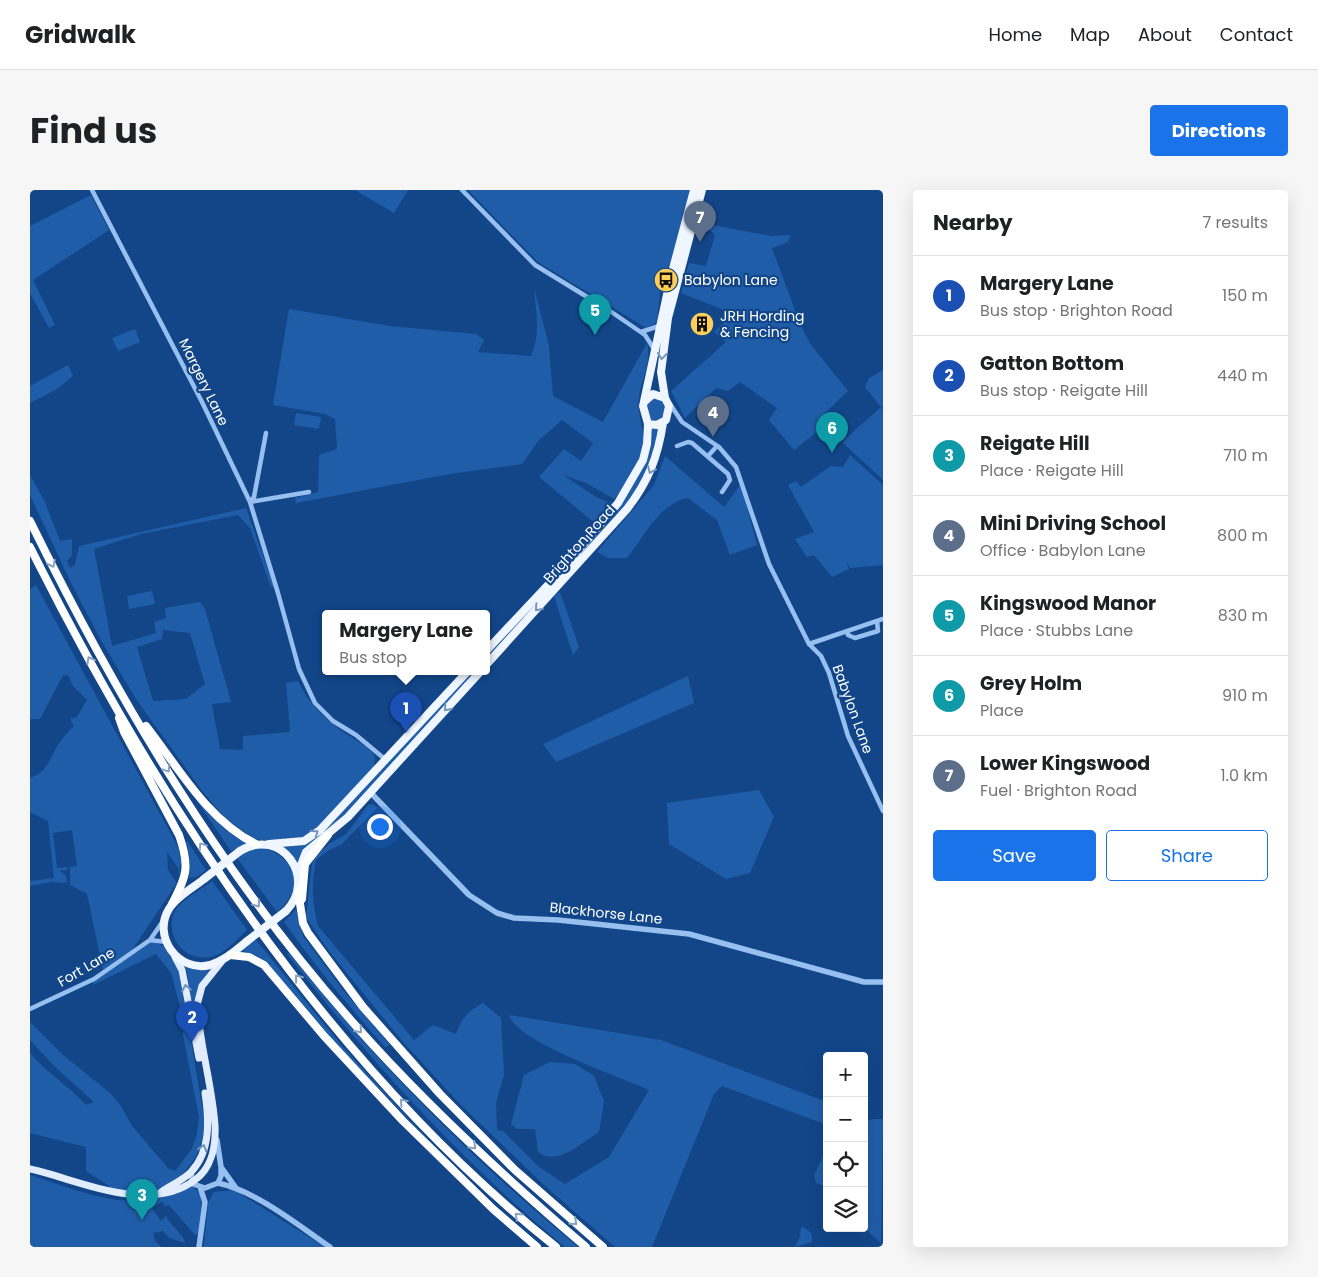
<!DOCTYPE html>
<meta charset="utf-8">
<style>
body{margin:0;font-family:Poppins,sans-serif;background:#f6f6f6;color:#202124}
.controls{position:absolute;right:15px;bottom:15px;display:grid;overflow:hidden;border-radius:5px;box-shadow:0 5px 20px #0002}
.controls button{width:45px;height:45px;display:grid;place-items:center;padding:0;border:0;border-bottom:1px solid #e0e0e0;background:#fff;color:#202124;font:25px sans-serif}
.you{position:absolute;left:349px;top:636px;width:18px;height:18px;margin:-12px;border:4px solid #fff;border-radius:50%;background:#1a73e8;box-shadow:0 0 0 8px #1a73e833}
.badge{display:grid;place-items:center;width:32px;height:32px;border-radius:50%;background:#1a73e8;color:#fff;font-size:16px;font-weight:700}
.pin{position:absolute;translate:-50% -41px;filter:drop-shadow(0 1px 2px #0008)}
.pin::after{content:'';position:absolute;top:26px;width:18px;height:15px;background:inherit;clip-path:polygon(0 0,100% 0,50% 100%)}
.popup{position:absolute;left:292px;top:420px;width:168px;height:65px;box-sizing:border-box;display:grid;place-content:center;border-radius:5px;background:#fff;filter:drop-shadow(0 1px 4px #0005);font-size:16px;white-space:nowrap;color:#757577}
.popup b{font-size:19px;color:#202124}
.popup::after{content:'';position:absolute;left:50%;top:100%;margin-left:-10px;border:10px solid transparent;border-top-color:#fff}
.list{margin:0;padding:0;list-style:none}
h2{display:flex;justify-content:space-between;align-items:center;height:65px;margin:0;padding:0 20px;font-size:21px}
h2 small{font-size:16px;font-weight:400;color:#757577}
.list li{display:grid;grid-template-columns:32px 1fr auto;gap:15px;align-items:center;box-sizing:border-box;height:80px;padding:0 20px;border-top:1px solid #e0e0e0}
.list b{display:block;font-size:19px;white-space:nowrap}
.list p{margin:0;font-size:16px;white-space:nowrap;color:#757577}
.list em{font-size:16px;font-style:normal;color:#757577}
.actions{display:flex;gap:10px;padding:15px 20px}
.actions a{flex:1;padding:11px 0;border:1px solid #1a73e8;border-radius:5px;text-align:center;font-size:18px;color:#1a73e8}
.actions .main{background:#1a73e8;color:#fff}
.icon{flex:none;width:28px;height:28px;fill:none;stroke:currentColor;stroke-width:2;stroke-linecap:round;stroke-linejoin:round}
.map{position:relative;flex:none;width:853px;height:1057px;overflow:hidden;border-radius:5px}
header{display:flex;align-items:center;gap:30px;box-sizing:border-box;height:70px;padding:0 25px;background:#fff;border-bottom:1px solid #e0e0e0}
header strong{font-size:24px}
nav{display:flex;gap:28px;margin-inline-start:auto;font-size:18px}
.intro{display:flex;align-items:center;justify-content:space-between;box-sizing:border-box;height:120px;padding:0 30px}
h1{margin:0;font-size:35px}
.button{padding:12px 22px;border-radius:5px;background:#1a73e8;color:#fff;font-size:18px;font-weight:700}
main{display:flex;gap:30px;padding:0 30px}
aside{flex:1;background:#fff;border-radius:5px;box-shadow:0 5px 20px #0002}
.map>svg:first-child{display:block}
.green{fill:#205da8;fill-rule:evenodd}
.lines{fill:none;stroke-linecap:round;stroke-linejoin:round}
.minor{stroke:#97c0f1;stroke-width:4.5}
.tertiary{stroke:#97c0f1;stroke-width:5.5}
.primary{stroke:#e1edff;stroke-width:7}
.trunk{stroke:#f0f6ff;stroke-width:8}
.motorway{stroke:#fff;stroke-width:8}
.trunk-bridge{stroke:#f0f6ff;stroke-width:8}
.oneway{stroke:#7695be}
.oneway2{stroke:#88a2c4}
.oneway3{stroke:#6f91be}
.labels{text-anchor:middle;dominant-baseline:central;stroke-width:4.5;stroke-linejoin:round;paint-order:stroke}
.poi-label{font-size:14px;fill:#fff;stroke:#124689;text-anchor:start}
.street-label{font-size:14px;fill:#fff;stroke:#124689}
</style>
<header>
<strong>Gridwalk</strong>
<nav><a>Home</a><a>Map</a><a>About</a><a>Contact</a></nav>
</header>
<div class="intro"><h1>Find us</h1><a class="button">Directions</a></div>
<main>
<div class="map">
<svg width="853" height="1057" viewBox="0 0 853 1057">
<rect width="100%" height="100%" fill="#124689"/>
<!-- green -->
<path class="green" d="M325 0H378L364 23Z
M438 0H660L641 71 631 92 627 132 616 138 508 72Z
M61 5 79 40 3 90 25 135 19 138 0 103V36Z
M672 33 741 46 761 45 758 52 742 58 770 134 781 155 818 201 787 231 792 238 764 260 739 230 747 218 710 192 698 201 686 198 655 228 641 201 696 152 684 142 701 126 691 119 651 103 659 73 676 76 685 45Z
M504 98 519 156 523 206 573 232 617 153C622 171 612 188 609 206 607 218 611 231 613 244 616 267 598 292 584 309L556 293 533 285 566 307 583 314 566 334 509 287 534 259 551 271 563 253 532 230 509 250 492 274 420 284 266 313 265 308 288 302 289 265 307 259 305 229 295 224 243 215 259 119 360 136 446 144 454 150 448 162 501 166C511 143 506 122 504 98Z
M105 139 110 152 88 161 82 148Z
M38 175 43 186 27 199 0 213V196Z
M853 180V216L851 217 853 220V290L812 252 851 217 835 197 839 188Z
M627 207 633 212 635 222 627 234 617 229V212L620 208Z
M266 223 291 227 289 239 264 235Z
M620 238H629L626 259 605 305 456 472V467L587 319 599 302Z
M820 265 853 295V375L820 378 816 370 819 379 802 387 784 365 777 367 765 349 784 342 758 295 766 291 771 297 801 276 813 277Z
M635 266 694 317 711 294 727 355 700 365 687 330 658 308C628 314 615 346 597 368H578L567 362 624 295Z
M0 285 15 312 30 351 42 349V365L37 371 40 378 45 375 49 356 216 318 244 397H241L220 338 208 325 111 344 64 359 82 456 126 443 124 432 136 428 135 418 170 412 175 419 201 512 182 514 190 559 213 560V546L260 542 256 493 268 491C280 516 296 530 318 545 328 551 338 557 345 566L344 578 288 639 269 649 242 651 225 649 196 629 173 602 106 509 72 452 41 393 0 305ZM133 440 160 443 175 494 156 509 123 511 107 457 132 449Z
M6 395 148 657 151 671 149 686 148 678 137 662 138 680 147 693 102 760 73 780 57 704 40 695V677L47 676 42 640 23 643 27 678 38 677 37 680 29 681 36 685 37 693 21 692 0 696V691L24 688 18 631 0 622V588C18 582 19 569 28 555 32 548 38 542 44 536L40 529 47 527 57 510 42 495 39 486 33 485 10 529H0V399Z
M122 401 125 414 99 419 97 406Z
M530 402 549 457 543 465 524 406Z
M442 482H447C399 535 351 590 299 640 287 652 271 657 267 675L252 658 275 654 288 647Z
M658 486 664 513 526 572 513 554Z
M150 586C169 610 188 640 217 653L201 661Z
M729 600 744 627 720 683 696 689 639 654 637 613Z
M343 614 347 618 311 655 299 660 286 670C281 696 282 711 288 736L384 850 403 835 426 844C431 829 439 820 453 813L471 828 474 885 466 913 467 940 473 941 509 977 535 994 579 967 619 900C591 887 486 852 479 825L631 850 797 912V935L692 896 684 904 622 1057H585L514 995 431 915 373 852 298 760 276 727 282 674 287 665 299 654 316 644 338 615Z
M156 649 176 680 167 687 159 688 160 670Z
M230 657C267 667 277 696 247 722L207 668 216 661Z
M182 691 217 740C208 748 195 763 184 766 158 774 134 749 144 723 150 710 171 700 182 691Z
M266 719 273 746 313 800 360 855 355 857C319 817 285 776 254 732Z
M226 750 313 857 409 962 287 833 239 776 227 766 211 760Z
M120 751 134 756 149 781 175 933C171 970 157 981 129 1004L79 1000V996L56 981V957L0 943V863C17 883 39 896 56 915L64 912 24 876 0 850V832L33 865 80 903 91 916 102 936 138 978 145 981 162 959 167 944 169 927 153 845 152 824 141 783 126 764 63 795V791Z
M259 763C345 871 441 969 548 1057H535C430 970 340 871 257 764Z
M156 775 181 778C169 792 165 803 165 821H163Z
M520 872 545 874 564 886 574 911 569 942C551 953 527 977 508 962L505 939H487L481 934 494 885Z
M842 929H853L851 1053 834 1038V932Z
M793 967H797V997L786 993 784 985Z
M0 985C41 998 90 1020 133 1007 143 1004 153 1000 162 996L172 1006 169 1043 165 1045 139 1015 136 1017 132 1012 122 1018 131 1031 137 1025V1029L153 1047 155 1053 139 1048 133 1041 123 1043 125 1051 132 1057H0Z
M204 1000 295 1057H171L174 1056 178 1013 184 1002Z
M771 1037C780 1040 783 1043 782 1052L765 1057 770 1047Z"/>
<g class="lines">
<!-- minor -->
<path class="minor" d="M62 0 172 212 220 312 248 403 269 479 285 513 303 531 326 545 356 570
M432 0 505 75 580 121 615 145 624 159
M611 142 629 136
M640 214 652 232 689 257 706 277 739 374 779 454 791 466 799 483 818 546 853 621
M647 256 658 252 662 253 698 284 700 290 692 302
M678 266 687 256
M220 312 224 307 236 243
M220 312 279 302
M817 441 818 445 825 448 848 441 847 431
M779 454 853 429
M120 750 136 752
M0 819 64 789 120 750 133 731"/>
<!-- tertiary -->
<path class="tertiary" d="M340 602 439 705 467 723 484 728 528 730 659 744 834 792H853
M187 950 191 977 206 998
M161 982 163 994 175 998 188 993 191 986V979
M188 993C226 1001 268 1035 300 1057
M169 1057 175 1012 170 997"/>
<!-- primary -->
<path class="primary" d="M145 767 152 780 169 868
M0 979C50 990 118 1025 165 990 182 978 186 955 185 935 182 895 170 856 167 815L172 796 192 771
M131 1002C141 995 152 991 161 982 181 961 179 930 175 903"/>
<!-- trunk -->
<path class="trunk" d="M635 208 631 182 638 128 672 0
M614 212 623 204 635 208 639 216 636 230 627 235 618 234 613 216 641 86 664 0
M456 461 533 379 588 313 613 270 617 254 618 234
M456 475 597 319C618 292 628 267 633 233
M239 654 274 651 290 640 437 482
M210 661C251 636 288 688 256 721
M268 683 276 662 318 627 450 482
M174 689C163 698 146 707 139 719 122 746 148 783 180 775 194 771 205 761 216 752"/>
<!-- motorway -->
<path class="motorway" d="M0 331C88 510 192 686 326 836 397 916 475 988 556 1057
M0 357C128 613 300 877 526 1057
M89 528 94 542 149 645C160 676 157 686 142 714
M116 536C148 577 178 631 226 654
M268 701 273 733 278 743 333 817 410 904 485 980 573 1057
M272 709 275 674 298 645
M200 765 219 767 234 775 294 846 373 931 463 1019 507 1057"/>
<!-- trunk-bridge -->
<path class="trunk-bridge" d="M174 689 210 661
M216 752 256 721"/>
</g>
<!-- one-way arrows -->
<defs><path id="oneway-chevron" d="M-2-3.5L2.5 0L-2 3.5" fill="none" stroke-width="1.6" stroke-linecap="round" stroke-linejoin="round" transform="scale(1.25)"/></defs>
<g class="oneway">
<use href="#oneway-chevron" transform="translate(632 166) rotate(96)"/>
<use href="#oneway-chevron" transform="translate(621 280) rotate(114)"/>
<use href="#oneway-chevron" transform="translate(508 418) rotate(132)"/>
<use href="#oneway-chevron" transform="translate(417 518) rotate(132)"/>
<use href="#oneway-chevron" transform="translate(285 643) rotate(-36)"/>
</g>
<g class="oneway2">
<use href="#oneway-chevron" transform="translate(22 374) rotate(63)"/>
<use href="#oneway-chevron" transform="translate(60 470) rotate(-119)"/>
<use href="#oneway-chevron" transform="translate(137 579) rotate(58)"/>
<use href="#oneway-chevron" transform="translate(172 656) rotate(-124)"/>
<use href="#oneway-chevron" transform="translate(227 714) rotate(54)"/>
<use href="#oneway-chevron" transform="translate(268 788) rotate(-128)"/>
<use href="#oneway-chevron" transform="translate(329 840) rotate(48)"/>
<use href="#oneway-chevron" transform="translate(373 912) rotate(-132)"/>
<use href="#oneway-chevron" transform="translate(443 956) rotate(43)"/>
<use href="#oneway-chevron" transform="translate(488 1026) rotate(-137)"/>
<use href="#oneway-chevron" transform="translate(544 1032) rotate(41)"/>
</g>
<g class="oneway3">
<use href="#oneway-chevron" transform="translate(156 798) rotate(-101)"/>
<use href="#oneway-chevron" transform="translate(173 958) rotate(-73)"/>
</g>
<!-- icons -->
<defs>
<g id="bus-disc" transform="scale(1.25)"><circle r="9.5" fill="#ffce57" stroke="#124689"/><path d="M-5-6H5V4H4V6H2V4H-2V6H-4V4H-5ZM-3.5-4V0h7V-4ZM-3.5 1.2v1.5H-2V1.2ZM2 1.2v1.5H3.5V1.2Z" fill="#111"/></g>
<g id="building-disc" transform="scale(1.25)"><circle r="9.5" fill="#ffce57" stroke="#124689"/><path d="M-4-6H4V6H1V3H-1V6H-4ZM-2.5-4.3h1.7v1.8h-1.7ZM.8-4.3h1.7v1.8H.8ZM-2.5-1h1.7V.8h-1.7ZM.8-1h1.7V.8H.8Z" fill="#111"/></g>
</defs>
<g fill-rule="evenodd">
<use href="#bus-disc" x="636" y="90"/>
<use href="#building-disc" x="672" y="134"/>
</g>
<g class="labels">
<!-- poi labels -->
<g class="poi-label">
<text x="654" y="90">Babylon Lane</text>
<text x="690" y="126">JRH Hording<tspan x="690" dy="16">&amp; Fencing</tspan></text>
</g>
<!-- street labels -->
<g class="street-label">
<text transform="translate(174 192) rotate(64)">Margery Lane</text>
<text transform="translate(549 354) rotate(-48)">Brighton Road</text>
<text transform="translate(823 519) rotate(70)">Babylon Lane</text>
<text transform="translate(576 723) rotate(6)">Blackhorse Lane</text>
<text transform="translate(56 777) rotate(-30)">Fort Lane</text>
</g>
</g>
</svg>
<div class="controls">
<button>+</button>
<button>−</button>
<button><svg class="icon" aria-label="locate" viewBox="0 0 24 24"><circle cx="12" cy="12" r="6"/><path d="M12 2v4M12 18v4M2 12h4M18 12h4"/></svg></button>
<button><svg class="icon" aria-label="layers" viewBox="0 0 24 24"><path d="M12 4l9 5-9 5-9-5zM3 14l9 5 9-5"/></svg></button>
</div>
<div class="you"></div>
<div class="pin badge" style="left:376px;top:543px;background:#1a4fb4">1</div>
<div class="popup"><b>Margery Lane</b>Bus stop</div>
<div class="pin badge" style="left:162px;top:852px;background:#1a4fb4">2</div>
<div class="pin badge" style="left:112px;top:1030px;background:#0f9aa8">3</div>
<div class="pin badge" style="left:683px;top:247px;background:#5c6f8a">4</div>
<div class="pin badge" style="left:565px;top:145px;background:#0f9aa8">5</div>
<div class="pin badge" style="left:802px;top:263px;background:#0f9aa8">6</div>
<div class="pin badge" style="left:670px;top:52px;background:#5c6f8a">7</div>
</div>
<aside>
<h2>Nearby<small>7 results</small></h2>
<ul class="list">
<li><span class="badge" style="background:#1a4fb4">1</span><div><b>Margery Lane</b><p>Bus stop · Brighton Road</p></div><em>150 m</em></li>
<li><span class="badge" style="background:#1a4fb4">2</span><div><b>Gatton Bottom</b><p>Bus stop · Reigate Hill</p></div><em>440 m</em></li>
<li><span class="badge" style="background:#0f9aa8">3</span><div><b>Reigate Hill</b><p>Place · Reigate Hill</p></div><em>710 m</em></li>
<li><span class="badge" style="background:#5c6f8a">4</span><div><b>Mini Driving School</b><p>Office · Babylon Lane</p></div><em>800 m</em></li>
<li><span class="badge" style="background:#0f9aa8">5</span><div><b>Kingswood Manor</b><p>Place · Stubbs Lane</p></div><em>830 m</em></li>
<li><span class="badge" style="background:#0f9aa8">6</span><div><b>Grey Holm</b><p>Place</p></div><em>910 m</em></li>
<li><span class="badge" style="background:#5c6f8a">7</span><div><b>Lower Kingswood</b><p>Fuel · Brighton Road</p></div><em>1.0 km</em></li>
</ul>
<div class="actions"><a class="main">Save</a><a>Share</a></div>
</aside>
</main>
